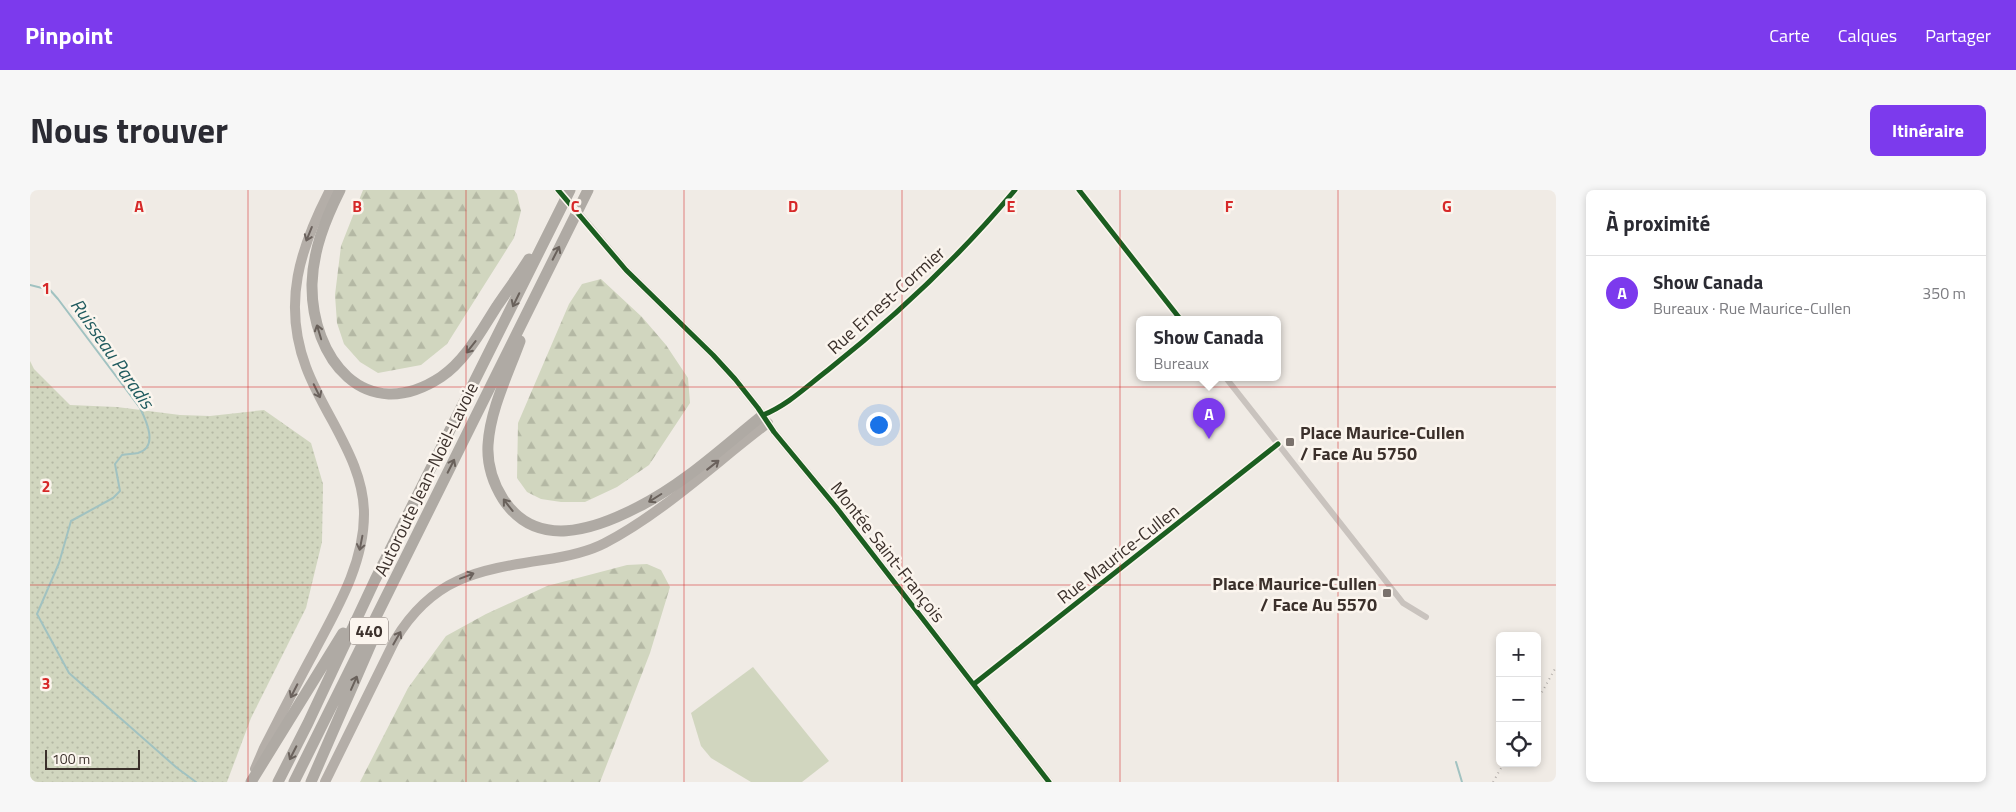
<!DOCTYPE html>
<html lang="fr">
<meta charset="utf-8">
<style>
body{margin:0;font-family:"Titillium Web",sans-serif;background:#f7f7f7;color:#2b2b33}
.controls{position:absolute;right:15px;bottom:15px;display:grid;overflow:hidden;border-radius:8px;box-shadow:0 2px 8px #0003}
.controls button{width:45px;height:45px;display:grid;place-items:center;padding:0;border:0;border-bottom:1px solid #e1e1e2;background:#fff;color:#2b2b33;font:25px sans-serif}
.scale{position:absolute;left:15px;bottom:12px;width:95px;box-sizing:border-box;padding-left:5px;border:2px solid #3b302b;border-top:0;font-size:14px;line-height:18px;white-space:nowrap;color:#3b302b;-webkit-text-stroke:4px #fbf5ee;paint-order:stroke}
.you{position:absolute;left:848px;top:234px;width:18px;height:18px;margin:-12px;border:4px solid #fff;border-radius:50%;background:#1a73e8;box-shadow:0 0 0 8px #1a73e833}
.badge{display:grid;place-items:center;width:32px;height:32px;border-radius:50%;background:#7c3aed;color:#fff;font-size:16px;font-weight:700}
.pin{position:absolute;translate:-50% -41px;filter:drop-shadow(0 1px 2px #0008)}
.pin::after{content:'';position:absolute;top:26px;width:18px;height:15px;background:inherit;clip-path:polygon(0 0,100% 0,50% 100%)}
.popup{position:absolute;left:1106px;top:126px;width:145px;height:65px;box-sizing:border-box;display:grid;place-content:center;border-radius:8px;background:#fff;filter:drop-shadow(0 1px 4px #0005);font-size:16px;white-space:nowrap;color:#7c7c81}
.popup b{font-size:19px;color:#2b2b33}
.popup::after{content:'';position:absolute;left:50%;top:100%;margin-left:-10px;border:10px solid transparent;border-top-color:#fff}
.list{margin:0;padding:0;list-style:none}
h2{display:flex;justify-content:space-between;align-items:center;height:65px;margin:0;padding:0 20px;font-size:21px}
h2 small{font-size:16px;font-weight:400;color:#7c7c81}
.list li{display:grid;grid-template-columns:32px 1fr auto;gap:15px;align-items:center;box-sizing:border-box;height:75px;padding:0 20px;border-top:1px solid #e1e1e2}
.list b{display:block;font-size:19px;white-space:nowrap}
.list p{margin:0;font-size:16px;white-space:nowrap;color:#7c7c81}
.list em{font-size:16px;font-style:normal;color:#7c7c81}
.icon{flex:none;width:28px;height:28px;fill:none;stroke:currentColor;stroke-width:2;stroke-linecap:round;stroke-linejoin:round}
.map{position:relative;flex:none;width:1526px;height:592px;overflow:hidden;border-radius:8px}
header{display:flex;align-items:center;gap:30px;box-sizing:border-box;height:70px;padding:0 25px;background:#7c3aed;color:#fff}
header strong{font-size:24px}
nav{display:flex;gap:28px;margin-inline-start:auto;font-size:18px}
.intro{display:flex;align-items:center;justify-content:space-between;box-sizing:border-box;height:120px;padding:0 30px}
h1{margin:0;font-size:35px}
.button{padding:12px 22px;border-radius:8px;background:#7c3aed;color:#fff;font-size:18px;font-weight:700}
main{display:flex;gap:30px;padding:0 30px}
aside{flex:1;background:#fff;border-radius:8px;box-shadow:0 2px 8px #0003}
.map>svg:first-child{display:block}
.grass{fill:url(#grass-dots)}
.forest{fill:url(#forest-firs)}
.park{fill:#d1d6bf}
.lines{fill:none;stroke-linecap:round;stroke-linejoin:round}
.stream{stroke:#a1c2c1;stroke-width:2}
.minor{stroke:#c9c3be;stroke-width:6}
.tertiary{stroke:#c9c3be;stroke-width:8}
.trunk{stroke:#b4aea8;stroke-width:10}
.motorway{stroke:#afaaa4;stroke-width:11}
.rail{stroke:#b1aca8;stroke-width:2;stroke-dasharray:1 4;stroke-linecap:butt}
.tertiary-bridge{stroke:#c9c3be;stroke-width:8}
.cycleway-casing{stroke:#fbf5ee;stroke-width:8}
.cycleway{stroke:#1b5e20;stroke-width:5}
.oneway{stroke:#6b625d}
.oneway2{stroke:#69615b}
.grid{fill:none;stroke:#d62828;stroke-width:1;stroke-opacity:0.55}
.poi-dot{fill:#7a716c;stroke:#fbf5ee;stroke-width:2}
.labels{text-anchor:middle;dominant-baseline:central;stroke-width:5;stroke-linejoin:round;paint-order:stroke}
.shield{fill:#fbf5ee;stroke:#756b66;stroke-width:1}
.shield-label{font-size:16px;font-weight:bold;fill:#3b302b}
.street-label{font-size:18px;fill:#3b302b;stroke:#fbf5ee}
.poi-label{font-size:18px;font-weight:bold;fill:#3b302b;stroke:#fbf5ee;text-anchor:start}
.water-label{font-size:19px;font-style:italic;fill:#1f5a5e;stroke:#fbf5ee}
.grid-label{font-size:16px;text-anchor:middle;font-weight:bold;fill:#d62828;stroke:#fbf5ee;stroke-width:5;stroke-linejoin:round;paint-order:stroke}
</style>
<header>
<strong>Pinpoint</strong>
<nav><a>Carte</a><a>Calques</a><a>Partager</a></nav>
</header>
<div class="intro"><h1>Nous trouver</h1><a class="button">Itinéraire</a></div>
<main>
<div class="map">
<svg width="1526" height="592" viewBox="0 0 1526 592">
<defs>
<pattern id="grass-dots" width="8" height="8" patternUnits="userSpaceOnUse" patternTransform="scale(1.25)"><rect width="8" height="8" fill="#d1d6bf"/><path d="M2 2h.1M6 6h.1" fill="none" stroke="#b4b8a4" stroke-width="1.8" stroke-linecap="round"/></pattern>
<pattern id="forest-firs" width="22" height="20" patternUnits="userSpaceOnUse" patternTransform="scale(1.25)"><rect width="22" height="20" fill="#d1d6bf"/><path d="M5 1l3.5 6h-7zM16 11l3.5 6h-7z" fill="#b4b8a4"/></pattern>
</defs>
<rect width="100%" height="100%" fill="#f0ebe5"/>
<!-- grass -->
<path class="grass" d="M0 171 4 179 40 215 87 217 150 225 180 226 234 220 281 253 293 294 292 352 276 418 221 528 197 592H0Z"/>
<!-- forest -->
<path class="forest" d="M333 0H484L487 4 491 21 484 48 417 154 391 175 348 183 330 172 314 154 307 133 305 105 311 56Z
M571 89 612 127 636 155 658 188 660 213 619 275 587 297 555 312H531L511 309 497 302 487 288 488 233 539 114 552 94Z
M617 374 631 380 640 397 620 463 570 592H330L378 498 416 446 456 424 517 396 597 375Z"/>
<!-- park -->
<path class="park" d="M723 477 799 571 772 592H721L681 568 671 556 661 523Z"/>
<g class="lines">
<!-- stream -->
<path class="stream" d="M0 95 20 100 28 109 110 218C116 230 129 257 108 263 103 264 97 264 92 265L85 274 90 301 83 308 41 331 29 373 7 424 39 483 147 578 166 592
M1426 572 1432 592"/>
<!-- minor -->
<path class="minor" d="M1049 0 1151 130
M1196 188 1373 413 1396 427
M733 225C758 215 777 196 798 180 866 126 930 66 985 0
M944 494 1248 254"/>
<!-- tertiary -->
<path class="tertiary" d="M560 37 596 80 683 165 705 189 728 218 744 242 806 317 1019 592"/>
<!-- trunk -->
<path class="trunk" d="M225 579 234 558C250 527 266 495 283 464 306 420 334 375 334 324 334 290 318 260 303 232 293 214 283 196 276 177 252 113 270 58 300 0
M295 592 365 450C402 388 447 380 513 370 534 367 556 363 575 353 634 322 685 273 738 233"/>
<!-- motorway -->
<path class="motorway" d="M310 0C295 30 283 60 282 94 281 168 335 237 411 187 436 170 451 141 467 116 478 100 489 85 499 69
M490 151C478 184 460 220 458 255 457 274 463 293 473 309 506 360 564 340 608 317 654 294 693 257 733 225
M221 592 313 443
M248 592 278 533 345 390 540 0
M264 592 558 0
M281 592 347 440"/>
<!-- rail -->
<path class="rail" d="M1507 511 1526 477
M1463 592 1474 573"/>
<!-- tertiary-bridge -->
<path class="tertiary-bridge" d="M528 0 560 37"/>
<!-- cycleway casing -->
<g class="cycleway-casing">
<path id="cycleway" d="M528 0 596 80 683 165 705 189 728 218 744 242 806 317 1019 592
M1049 0 1151 130
M733 225C758 215 777 196 798 180 866 126 930 66 985 0
M944 494 1248 254"/>
</g>
<!-- cycleway -->
<use href="#cycleway" class="cycleway"/>
</g>
<!-- one-way arrows -->
<defs><path id="oneway-shaft" d="M-6 0H5M1.5-3L5.5 0L1.5 3" fill="none" stroke-width="1.6" stroke-linecap="round" stroke-linejoin="round" transform="scale(1.25)"/></defs>
<g class="oneway">
<use href="#oneway-shaft" transform="translate(279 44) rotate(112)"/>
<use href="#oneway-shaft" transform="translate(287 201) rotate(64)"/>
<use href="#oneway-shaft" transform="translate(683 275) rotate(-38)"/>
<use href="#oneway-shaft" transform="translate(331 353) rotate(101)"/>
<use href="#oneway-shaft" transform="translate(437 386) rotate(-21)"/>
<use href="#oneway-shaft" transform="translate(367 448) rotate(-60)"/>
<use href="#oneway-shaft" transform="translate(264 501) rotate(117)"/>
</g>
<g class="oneway2">
<use href="#oneway-shaft" transform="translate(526 63) rotate(-63)"/>
<use href="#oneway-shaft" transform="translate(486 110) rotate(116)"/>
<use href="#oneway-shaft" transform="translate(289 142) rotate(-107)"/>
<use href="#oneway-shaft" transform="translate(441 157) rotate(128)"/>
<use href="#oneway-shaft" transform="translate(421 276) rotate(-63)"/>
<use href="#oneway-shaft" transform="translate(625 308) rotate(148)"/>
<use href="#oneway-shaft" transform="translate(478 315) rotate(-128)"/>
<use href="#oneway-shaft" transform="translate(324 493) rotate(-66)"/>
<use href="#oneway-shaft" transform="translate(263 563) rotate(117)"/>
</g>
<!-- grid -->
<path class="grid" d="M218 0V592M436 0V592M654 0V592M872 0V592M1090 0V592M1308 0V592M0 197H1526M0 395H1526"/>
<!-- markers -->
<g class="poi-dot">
<rect x="1255" y="247" width="10" height="10" rx="2.5"/>
<rect x="1352" y="398" width="10" height="10" rx="2.5"/>
</g>
<g class="labels">
<!-- shield labels -->
<rect class="shield" x="320" y="427.5" width="38" height="27" rx="4"/>
<g class="shield-label">
<text x="339" y="441">440</text>
</g>
<!-- street labels -->
<g class="street-label">
<text transform="translate(856 110) rotate(-42)">Rue Ernest-Cormier</text>
<text transform="translate(396 289) rotate(-64)">Autoroute Jean-Noël-Lavoie</text>
<text transform="translate(858 362) rotate(52)">Montée Saint-François</text>
<text transform="translate(1088 364) rotate(-38)">Rue Maurice-Cullen</text>
</g>
<!-- poi labels -->
<g class="poi-label">
<text x="1270" y="242">Place Maurice-Cullen<tspan x="1270" dy="21">/ Face Au 5750</tspan></text>
<text x="1347" y="393" text-anchor="end">Place Maurice-Cullen<tspan x="1347" dy="21">/ Face Au 5570</tspan></text>
</g>
<!-- water labels -->
<g class="water-label">
<text transform="translate(83 163) rotate(55)">Ruisseau Paradis</text>
</g>
</g>
<g class="grid-label">
<text x="109" y="22">A</text>
<text x="327" y="22">B</text>
<text x="545" y="22">C</text>
<text x="763" y="22">D</text>
<text x="981" y="22">E</text>
<text x="1199" y="22">F</text>
<text x="1417" y="22">G</text>
<text x="16" y="104">1</text>
<text x="16" y="302">2</text>
<text x="16" y="499">3</text>
</g>
</svg>
<div class="controls">
<button>+</button>
<button>−</button>
<button><svg class="icon" aria-label="locate" viewBox="0 0 24 24"><circle cx="12" cy="12" r="6"/><path d="M12 2v4M12 18v4M2 12h4M18 12h4"/></svg></button>
</div>
<div class="scale">100 m</div>
<div class="you"></div>
<div class="pin badge" style="left:1179px;top:249px">A</div>
<div class="popup"><b>Show Canada</b>Bureaux</div>
</div>
<aside>
<h2>À proximité<small></small></h2>
<ul class="list">
<li><span class="badge">A</span><div><b>Show Canada</b><p>Bureaux · Rue Maurice-Cullen</p></div><em>350 m</em></li>
</ul>
</aside>
</main>
